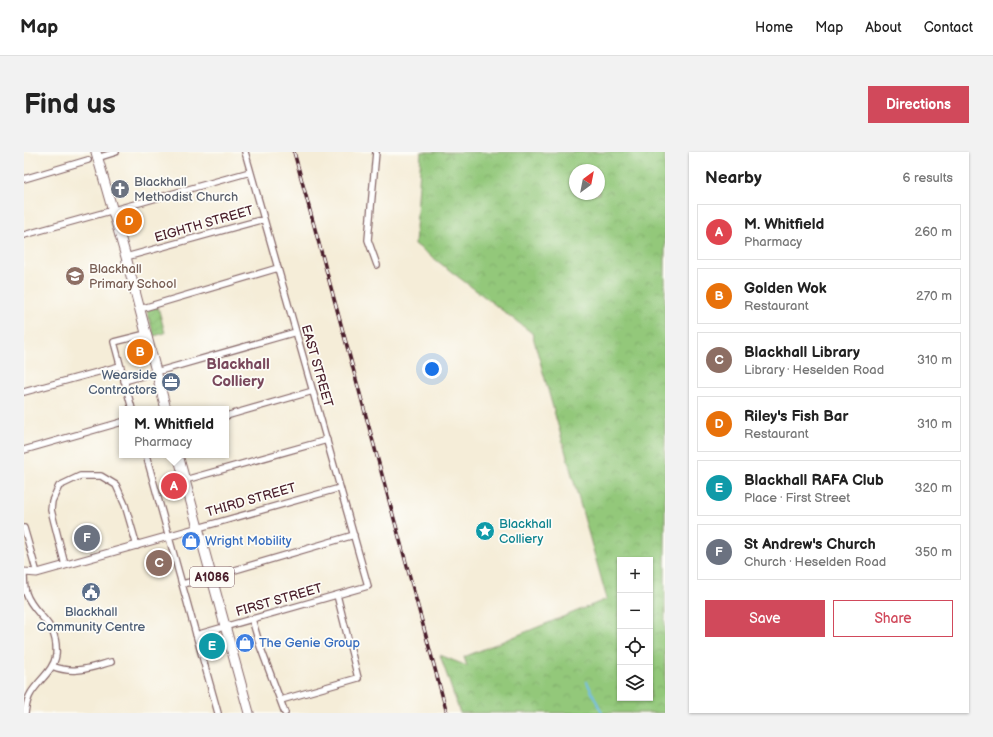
<!DOCTYPE html>
<meta charset="utf-8">
<style>
body{margin:0;font-family:"Balsamiq Sans",sans-serif;background:#f2f2f2;color:#222}
.controls{position:absolute;right:12px;bottom:12px;display:grid;overflow:hidden;border-radius:0px;box-shadow:0 1px 3px #0004}
.controls button{width:36px;height:36px;display:grid;place-items:center;padding:0;border:0;border-bottom:1px solid #e0e0e0;background:#fff;color:#222;font:20px sans-serif}
.compass{position:absolute;left:545px;top:12px;width:36px;height:36px;border-radius:50%;background:#fff;box-shadow:0 1px 3px #0004;rotate:32deg}
.you{position:absolute;left:408px;top:217px;width:14px;height:14px;margin:-10px;border:3px solid #fff;border-radius:50%;background:#1a73e8;box-shadow:0 0 0 6px #1a73e833}
.badge{display:grid;place-items:center;width:26px;height:26px;border-radius:50%;background:#d1495b;color:#fff;font-size:13px;font-weight:700}
.pin{position:absolute;translate:-50% -50%;border:2px solid #fff;box-shadow:0 1px 4px #0006}
.popup{position:absolute;left:95px;top:254px;width:110px;height:52px;box-sizing:border-box;display:grid;place-content:center;border-radius:0px;background:#fff;filter:drop-shadow(0 1px 3px #0005);font-size:13px;white-space:nowrap;color:#767676}
.popup b{font-size:15px;color:#222}
.popup::after{content:'';position:absolute;left:50%;top:100%;margin-left:-8px;border:8px solid transparent;border-top-color:#fff}
.list{margin:0;padding:0;list-style:none}
h2{display:flex;justify-content:space-between;align-items:center;height:52px;margin:0;padding:0 16px;font-size:17px}
h2 small{font-size:13px;font-weight:400;color:#767676}
.list li{display:grid;grid-template-columns:26px 1fr auto;gap:12px;align-items:center;box-sizing:border-box;height:56px;margin:0 8px 8px;padding:0 8px;border:1px solid #e0e0e0;border-radius:0px}
.list b{display:block;font-size:15px;white-space:nowrap}
.list p{margin:0;font-size:13px;white-space:nowrap;color:#767676}
.list em{font-size:13px;font-style:normal;color:#767676}
.actions{display:flex;gap:8px;padding:12px 16px}
.actions a{flex:1;padding:9px 0;border:1px solid #d1495b;border-radius:0px;text-align:center;font-size:14px;color:#d1495b}
.actions .main{background:#d1495b;color:#fff}
.icon{flex:none;width:22px;height:22px;fill:none;stroke:currentColor;stroke-width:2;stroke-linecap:round;stroke-linejoin:round}
.map{position:relative;flex:none;width:641px;height:561px;overflow:hidden;border-radius:0px}
header{display:flex;align-items:center;gap:24px;box-sizing:border-box;height:56px;padding:0 20px;background:#fff;border-bottom:1px solid #e0e0e0}
header strong{font-size:19px}
nav{display:flex;gap:22px;margin-inline-start:auto;font-size:14px}
.intro{display:flex;align-items:center;justify-content:space-between;box-sizing:border-box;height:96px;padding:0 24px}
h1{margin:0;font-size:28px}
.button{padding:10px 18px;border-radius:0px;background:#d1495b;color:#fff;font-size:14px;font-weight:700}
main{display:flex;gap:24px;padding:0 24px}
aside{flex:1;background:#fff;border-radius:0px;box-shadow:0 1px 3px #0004}
.map>svg:first-child{display:block}
.park{fill:url(#park-crowns);stroke:#6e7452;fill-rule:evenodd}
.garden{fill:url(#garden-furrows);stroke:#6e7452}
.lines{fill:none;stroke-linecap:round;stroke-linejoin:round}
.stream{stroke:#72bdeb;stroke-width:2}
.minor-casing{stroke:#866768;stroke-width:8}
.tertiary-casing{stroke:#866768;stroke-width:9}
.primary-casing{stroke:#866768;stroke-width:11}
.minor{stroke:#fff;stroke-width:5.5}
.tertiary{stroke:#fff;stroke-width:7}
.primary{stroke:#fff;stroke-width:9}
.rail-casing{stroke:#4a1f2b;stroke-width:3.5}
.rail{stroke:#fdfcf7;stroke-width:2;stroke-dasharray:6;stroke-linecap:butt}
.labels{text-anchor:middle;dominant-baseline:central;stroke-width:3.5;stroke-linejoin:round;paint-order:stroke}
.shield{fill:#fdfcf7;stroke:#806168;stroke-width:1}
.shield-label{font-size:12px;font-weight:bold;fill:#4a1f2b}
.worship-label{font-size:13px;fill:#5b616d;stroke:#fdfcf7;text-anchor:start}
.street-label{font-size:13px;fill:#4a1f2b;stroke:#fdfcf7}
.education-label{font-size:13px;fill:#785e54;stroke:#fdfcf7;text-anchor:start}
.service-label{font-size:13px;fill:#4e5e75;stroke:#fdfcf7;text-anchor:end}
.culture-label{font-size:13px;fill:#0d838f;stroke:#fdfcf7;text-anchor:start}
.shop-label{font-size:13px;fill:#366cbe;stroke:#fdfcf7;text-anchor:start}
.quarter-label{font-size:15px;font-weight:bold;fill:#79485c;stroke:#fdfcf7}
</style>
<header>
<strong>Map</strong>
<nav><a>Home</a><a>Map</a><a>About</a><a>Contact</a></nav>
</header>
<div class="intro"><h1>Find us</h1><a class="button">Directions</a></div>
<main>
<div class="map">
<svg width="641" height="561" viewBox="0 0 641 561">
<defs>
<pattern id="park-crowns" width="20" height="18" patternUnits="userSpaceOnUse"><rect width="20" height="18" fill="#93c87a"/><path d="M2 6a3 3 0 1 1 6 0M12 15a3 3 0 1 1 6 0" fill="none" stroke="#80ab6a"/></pattern>
<pattern id="garden-furrows" width="10" height="10" patternUnits="userSpaceOnUse"><rect width="10" height="10" fill="#93c87a"/><path d="M-1 1l2-2M0 10L10 0M9 11l2-2" fill="none" stroke="#80ab6a"/></pattern>
</defs>
<rect width="100%" height="100%" fill="#fdfcf7"/>
<filter id="ink" filterUnits="userSpaceOnUse"><feTurbulence type="fractalNoise" baseFrequency=".025" numOctaves="2"/><feDisplacementMap in="SourceGraphic" scale="8" xChannelSelector="R" yChannelSelector="G"/><feConvolveMatrix kernelMatrix="1 2 1 2 8 2 1 2 1" color-interpolation-filters="sRGB"/></filter>
<filter id="wash" filterUnits="userSpaceOnUse"><feTurbulence type="fractalNoise" baseFrequency=".012" numOctaves="4" result="noise"/><feDisplacementMap in="SourceGraphic" scale="16" xChannelSelector="R" yChannelSelector="G"/><feGaussianBlur stdDeviation="0.9" result="paint"/><feColorMatrix in="noise" values="0 0 0 0 0 0 0 0 0 0 0 0 0 0 0 0 0 1.4 0 .05"/><feComposite in="paint" operator="in"/></filter>
<g filter="url(#wash)">
<rect width="100%" height="100%" fill="#f5edd8"/>
<!-- park -->
<path class="park" d="M397 0H641V561H436L416 503 443 514 440 505 583 447 508 181 391 92ZM551 18H575V42H551ZM596 408H626V546H596Z"/>
<!-- garden -->
<path class="garden" d="M134 155 141 181 130 184 123 158Z"/>
<g class="lines">
<!-- stream -->
<path class="stream" d="M563 530 578 561"/>
</g>
</g>
<g filter="url(#ink)">
<g class="lines">
<!-- minor casing -->
<g class="minor-casing">
<path id="minor" d="M352 0 344 88 353 113
M73 6 92 0
M0 27 64 8
M0 83 226 20
M102 105 240 67
M116 157 254 116
M132 220 272 180
M100 229 125 222
M0 240 96 214
M108 257 90 190 122 182
M202 264 289 239
M0 298 98 270
M122 303 194 561
M161 328 303 288
M0 376 13 421
M174 376 316 336
M41 413 27 358 28 349 35 334 56 324H77L92 333 101 353 113 394
M0 420C0 427 0 434 2 441 10 465 35 469 32 503 30 518 15 528 7 541 3 547 2 554 1 561
M194 423 330 383
M158 432 179 427
M228 467 236 494 261 561
M172 483 344 434 221 0
M28 514C50 523 65 516 87 510
M257 548 334 526 313 443"/>
</g>
<!-- tertiary casing -->
<g class="tertiary-casing">
<path id="tertiary" d="M0 420 13 421 174 376"/>
</g>
<!-- primary casing -->
<g class="primary-casing">
<path id="primary" d="M72 0 102 105 142 257
M154 303 225 561"/>
</g>
<!-- minor -->
<use href="#minor" class="minor"/>
<!-- tertiary -->
<use href="#tertiary" class="tertiary"/>
<!-- primary -->
<use href="#primary" class="primary"/>
<!-- rail casing -->
<g class="rail-casing">
<path id="rail" d="M270 0 423 561"/>
</g>
<!-- rail -->
<use href="#rail" class="rail"/>
</g>
</g>
<!-- icons -->
<defs>
<g id="church-disc" transform="scale(1)"><circle r="9.5" fill="#6b7280" stroke="#fdfcf7"/><path d="M-1.2-6h2.4v3.5h3.3v2.4h-3.3V6h-2.4V-.1h-3.3v-2.4h3.3Z" fill="#fff"/></g>
<g id="school-disc" transform="scale(1)"><circle r="9.5" fill="#8d6e63" stroke="#fdfcf7"/><path d="M0-5L7-2L0 1L-7-2ZM-4 1L0 2.5L4 1V4Q0 6-4 4Z" fill="#fff"/></g>
<g id="office-disc" transform="scale(1)"><circle r="9.5" fill="#5c6f8a" stroke="#fdfcf7"/><path d="M-6-3h4V-5.5h4V-3h4V5H-6ZM-1-4.5V-3h2v-1.5ZM-6 0V1H6V0Z" fill="#fff"/></g>
<g id="sight-disc" transform="scale(1)"><circle r="9.5" fill="#0f9aa8" stroke="#fdfcf7"/><path d="M0-6L1.8-2.2L6-1.7L2.9 1.2L3.7 5.4L0 3.3L-3.7 5.4L-2.9 1.2L-6-1.7L-1.8-2.2Z" fill="#fff"/></g>
<g id="shop-disc" transform="scale(1)"><circle r="9.5" fill="#3f7fe0" stroke="#fdfcf7"/><path d="M-5-2.5h2.3a2.7 3.5 0 0 1 5.4 0H5L5.5 6h-11ZM-1.5-2.5h3a1.5 2.3 0 0 0-3 0Z" fill="#fff"/></g>
<g id="civic-disc" transform="scale(1)"><circle r="9.5" fill="#5c6f8a" stroke="#fdfcf7"/><path d="M-.6-6.5H3V-4.5H.6V-3L4-1V1h2V6H-6V1h2V-1L-.6-3ZM-1.2 2.5V6h2.4V2.5Z" fill="#fff"/></g>
</defs>
<g fill-rule="evenodd">
<use href="#church-disc" x="96" y="37"/>
<use href="#school-disc" x="51" y="124"/>
<use href="#office-disc" x="147" y="230"/>
<use href="#sight-disc" x="461" y="379"/>
<use href="#shop-disc" x="167" y="389"/>
<use href="#civic-disc" x="67" y="440"/>
<use href="#shop-disc" x="221" y="491"/>
</g>
<g class="labels">
<!-- shield labels -->
<rect class="shield" x="166" y="415" width="44" height="20" rx="3"/>
<g class="shield-label">
<text x="188" y="425">A1086</text>
</g>
<!-- worship labels -->
<g class="worship-label">
<text x="110" y="30">Blackhall<tspan x="110" dy="15">Methodist Church</tspan></text>
</g>
<!-- street labels -->
<g class="street-label">
<text transform="translate(180 72) rotate(-16)">EIGHTH STREET</text>
<text transform="translate(293 214) rotate(74)">EAST STREET</text>
<text transform="translate(227 348) rotate(-16)">THIRD STREET</text>
<text transform="translate(255 448) rotate(-16)">FIRST STREET</text>
</g>
<!-- education labels -->
<g class="education-label">
<text x="65" y="117">Blackhall<tspan x="65" dy="15">Primary School</tspan></text>
</g>
<!-- service labels -->
<g class="service-label">
<text x="133" y="223">Wearside<tspan x="133" dy="15">Contractors</tspan></text>
<text x="67" y="460" text-anchor="middle">Blackhall<tspan x="67" dy="15">Community Centre</tspan></text>
</g>
<!-- culture labels -->
<g class="culture-label">
<text x="475" y="372">Blackhall<tspan x="475" dy="15">Colliery</tspan></text>
</g>
<!-- shop labels -->
<g class="shop-label">
<text x="181" y="389">Wright Mobility</text>
<text x="235" y="491">The Genie Group</text>
</g>
<!-- quarter labels -->
<g class="quarter-label">
<text x="214" y="212">Blackhall<tspan x="214" dy="17">Colliery</tspan></text>
</g>
</g>
</svg>
<div class="controls">
<button>+</button>
<button>−</button>
<button><svg class="icon" aria-label="locate" viewBox="0 0 24 24"><circle cx="12" cy="12" r="6"/><path d="M12 2v4M12 18v4M2 12h4M18 12h4"/></svg></button>
<button><svg class="icon" aria-label="layers" viewBox="0 0 24 24"><path d="M12 4l9 5-9 5-9-5zM3 14l9 5 9-5"/></svg></button>
</div>
<svg class="compass" viewBox="-18 -18 36 36"><path d="M0-13l5 13h-10z" fill="#e53935"/><path d="M0 13l5-13h-10z" fill="#767676"/></svg>
<div class="you"></div>
<div class="pin badge" style="left:150px;top:334px;background:#e0444e">A</div>
<div class="popup"><b>M. Whitfield</b>Pharmacy</div>
<div class="pin badge" style="left:116px;top:200px;background:#e8710a">B</div>
<div class="pin badge" style="left:135px;top:411px;background:#8d6e63">C</div>
<div class="pin badge" style="left:105px;top:69px;background:#e8710a">D</div>
<div class="pin badge" style="left:188px;top:494px;background:#0f9aa8">E</div>
<div class="pin badge" style="left:63px;top:386px;background:#6b7280">F</div>
</div>
<aside>
<h2>Nearby<small>6 results</small></h2>
<ul class="list">
<li><span class="badge" style="background:#e0444e">A</span><div><b>M. Whitfield</b><p>Pharmacy</p></div><em>260 m</em></li>
<li><span class="badge" style="background:#e8710a">B</span><div><b>Golden Wok</b><p>Restaurant</p></div><em>270 m</em></li>
<li><span class="badge" style="background:#8d6e63">C</span><div><b>Blackhall Library</b><p>Library · Heselden Road</p></div><em>310 m</em></li>
<li><span class="badge" style="background:#e8710a">D</span><div><b>Riley's Fish Bar</b><p>Restaurant</p></div><em>310 m</em></li>
<li><span class="badge" style="background:#0f9aa8">E</span><div><b>Blackhall RAFA Club</b><p>Place · First Street</p></div><em>320 m</em></li>
<li><span class="badge" style="background:#6b7280">F</span><div><b>St Andrew's Church</b><p>Church · Heselden Road</p></div><em>350 m</em></li>
</ul>
<div class="actions"><a class="main">Save</a><a>Share</a></div>
</aside>
</main>
